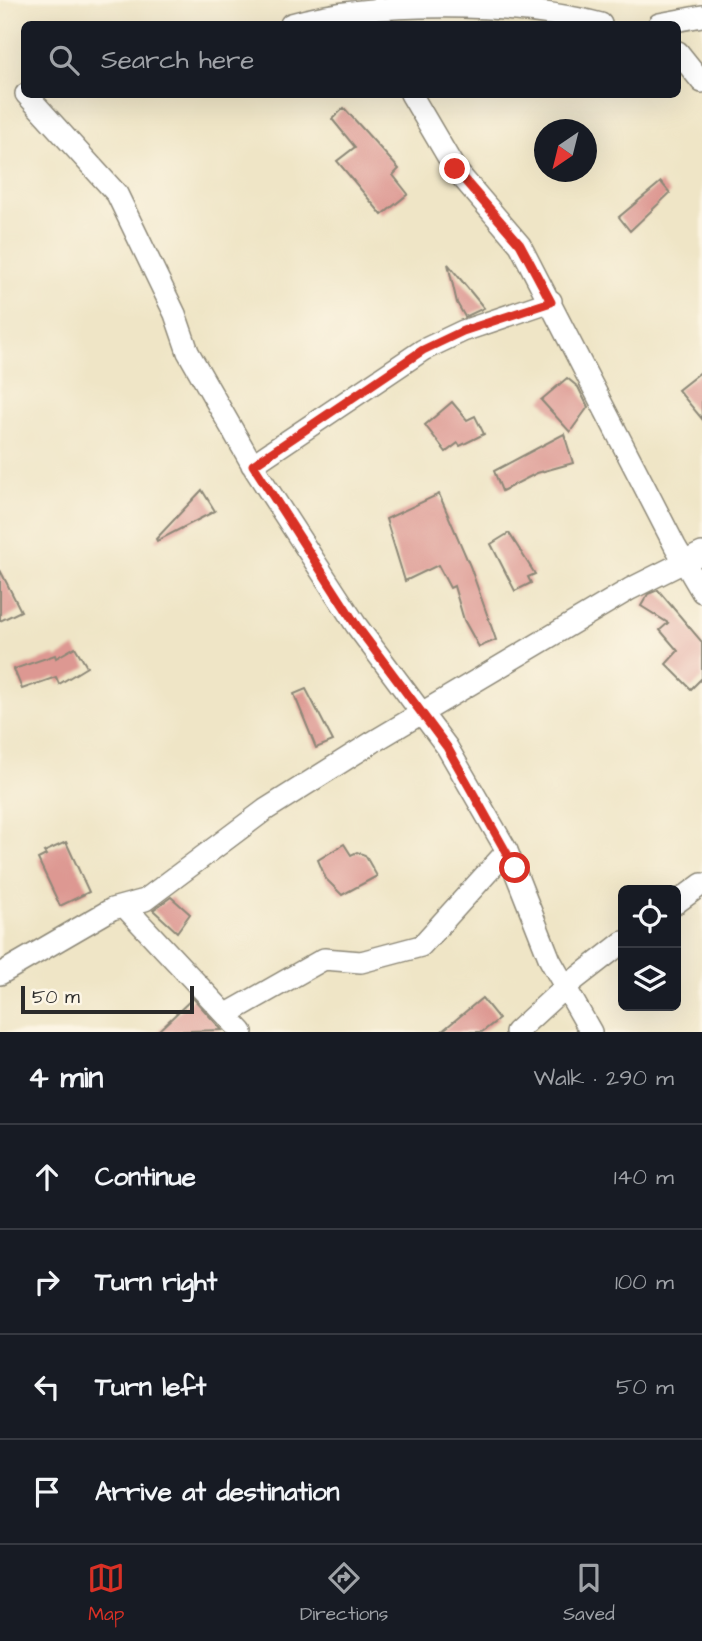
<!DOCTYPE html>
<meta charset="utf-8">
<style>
body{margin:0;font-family:"Architects Daughter",sans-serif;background:#20242c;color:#f1f3f6}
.controls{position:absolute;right:21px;bottom:21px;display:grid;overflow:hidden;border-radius:10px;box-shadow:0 7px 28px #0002}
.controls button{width:63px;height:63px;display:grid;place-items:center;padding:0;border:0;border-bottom:2px solid #363941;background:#171b24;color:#f1f3f6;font:35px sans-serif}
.compass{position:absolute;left:534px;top:119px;width:63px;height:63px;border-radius:50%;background:#171b24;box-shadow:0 7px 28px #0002;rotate:215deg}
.scale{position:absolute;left:21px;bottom:18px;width:173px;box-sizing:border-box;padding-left:7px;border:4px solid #2b2b2b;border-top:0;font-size:19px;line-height:24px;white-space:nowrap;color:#2b2b2b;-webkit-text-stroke:5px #fcf5e5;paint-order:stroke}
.stop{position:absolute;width:21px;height:21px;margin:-16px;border:5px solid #d93025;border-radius:50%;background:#fff}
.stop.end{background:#d93025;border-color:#fff;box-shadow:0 2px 7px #0008}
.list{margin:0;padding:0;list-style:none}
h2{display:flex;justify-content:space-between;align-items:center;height:91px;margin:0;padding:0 28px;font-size:30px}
h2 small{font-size:23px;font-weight:400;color:#9ea1a6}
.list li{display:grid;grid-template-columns:46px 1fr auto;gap:21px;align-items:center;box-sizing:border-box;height:105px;padding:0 28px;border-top:2px solid #363941}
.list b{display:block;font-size:26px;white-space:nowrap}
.list em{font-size:23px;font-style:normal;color:#9ea1a6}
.icon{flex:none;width:38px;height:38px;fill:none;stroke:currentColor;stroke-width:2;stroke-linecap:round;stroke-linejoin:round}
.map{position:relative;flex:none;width:702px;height:1032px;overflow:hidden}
.search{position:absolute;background:#171b24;box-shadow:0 7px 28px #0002;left:21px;right:21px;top:21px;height:77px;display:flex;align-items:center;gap:18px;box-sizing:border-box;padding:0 24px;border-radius:10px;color:#9ea1a6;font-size:26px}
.sheet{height:511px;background:#171b24}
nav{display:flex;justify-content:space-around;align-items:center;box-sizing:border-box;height:98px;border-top:2px solid #363941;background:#171b24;font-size:19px;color:#9ea1a6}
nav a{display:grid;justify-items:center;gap:4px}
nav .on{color:#d93025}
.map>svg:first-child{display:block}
.building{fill:#dd9892}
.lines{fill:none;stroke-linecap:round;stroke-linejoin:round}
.street-casing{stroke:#8d8878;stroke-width:24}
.street{stroke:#fff;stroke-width:21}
.route{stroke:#d93025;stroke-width:9}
</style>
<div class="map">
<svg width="702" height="1032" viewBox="0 0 702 1032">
<rect width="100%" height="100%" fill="#fcf5e5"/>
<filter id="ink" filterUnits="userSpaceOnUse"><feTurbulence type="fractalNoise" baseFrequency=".0143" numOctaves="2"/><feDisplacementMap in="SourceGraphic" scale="14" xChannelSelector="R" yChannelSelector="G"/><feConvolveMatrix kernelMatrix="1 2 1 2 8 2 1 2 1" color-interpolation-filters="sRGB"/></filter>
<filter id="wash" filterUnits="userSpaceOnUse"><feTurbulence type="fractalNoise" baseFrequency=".00686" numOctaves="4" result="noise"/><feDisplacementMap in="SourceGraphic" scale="28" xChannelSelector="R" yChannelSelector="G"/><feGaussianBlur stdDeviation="1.57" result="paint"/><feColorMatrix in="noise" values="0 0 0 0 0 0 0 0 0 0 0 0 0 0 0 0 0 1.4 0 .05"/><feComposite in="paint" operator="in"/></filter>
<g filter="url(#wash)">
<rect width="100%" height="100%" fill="#efe5c6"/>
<g id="blocks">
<!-- building -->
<path class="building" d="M344 108 399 169 393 175 408 194 382 215 337 161 355 147 332 119Z
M661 182 670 193 630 231 619 217Z
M448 264 484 308 465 317 457 303Z
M702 371V419L678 390Z
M567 378 578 387 588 407 570 432 541 400Z
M452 402 467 420 475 416 484 434 460 446 458 443 446 452 425 425Z
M564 434 573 463 537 473 502 491 494 471Z
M202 490 215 511 157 541 156 539Z
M439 494 470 566 496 640 479 647 464 620 454 586 450 588 438 565 405 581 386 519Z
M509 533 535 574 528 577 531 583 515 591 491 544Z
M0 570 21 611 0 621Z
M658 590 702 642V678L691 689 666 664 678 651 660 630 668 623 641 606 648 594Z
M75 647 87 667 59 684 56 677 22 689 14 669 55 655 56 658Z
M306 689 333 741 316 748 294 694Z
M66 842 89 892 60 906 38 859 46 855 44 852Z
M344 844 351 855 357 852 365 855 377 876 342 895 326 879 318 860Z
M171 897 190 914 177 932 153 910Z
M193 998 222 1030 157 1032Z
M482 998 499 1019 482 1032H441Z"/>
</g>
</g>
<g filter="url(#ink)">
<use href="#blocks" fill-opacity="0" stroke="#8d8878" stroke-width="2"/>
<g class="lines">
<!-- street casing -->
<g class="street-casing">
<path id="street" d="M291 24C376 0 516 2 601 24
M659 24 702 16
M678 52 702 82
M26 94 117 194 175 314 188 352 256 471 356 625 447 747 507 851 550 960 591 1032
M411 94 455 169 520 245 675 546 702 592
M252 465 423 350 463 331 551 301
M676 903 702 884
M125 907 242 1032
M0 974 112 909 145 900 265 810 373 742 630 589 702 553
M227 1014 324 959 361 962 421 946 507 851
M516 1032 564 988 623 942"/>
</g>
<!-- street -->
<use href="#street" class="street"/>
</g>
</g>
<g class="lines" filter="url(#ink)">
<!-- route -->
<path class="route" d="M455 169 520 244 551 302 463 331 423 350 253 465 356 625 447 747 515 868"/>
</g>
</svg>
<div class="controls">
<button><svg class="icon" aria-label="locate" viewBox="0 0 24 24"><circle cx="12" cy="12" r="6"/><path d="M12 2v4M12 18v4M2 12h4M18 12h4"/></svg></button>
<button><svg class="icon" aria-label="layers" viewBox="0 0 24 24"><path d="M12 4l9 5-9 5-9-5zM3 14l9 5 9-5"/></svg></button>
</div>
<svg class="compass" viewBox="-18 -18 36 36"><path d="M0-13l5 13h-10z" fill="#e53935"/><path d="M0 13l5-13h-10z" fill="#9ea1a6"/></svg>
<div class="scale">50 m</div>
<div class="stop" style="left:515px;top:868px"></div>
<div class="stop end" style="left:455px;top:169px"></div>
<div class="search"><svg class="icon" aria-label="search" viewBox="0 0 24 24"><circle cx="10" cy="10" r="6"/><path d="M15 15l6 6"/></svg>Search here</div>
</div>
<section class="sheet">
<h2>4 min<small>Walk · 290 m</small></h2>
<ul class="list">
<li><svg class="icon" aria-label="ahead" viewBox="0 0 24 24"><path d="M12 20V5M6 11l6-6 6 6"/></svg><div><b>Continue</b></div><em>140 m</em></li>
<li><svg class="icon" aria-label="right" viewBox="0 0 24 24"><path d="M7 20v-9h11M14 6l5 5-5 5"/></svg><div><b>Turn right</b></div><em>100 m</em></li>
<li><svg class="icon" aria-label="left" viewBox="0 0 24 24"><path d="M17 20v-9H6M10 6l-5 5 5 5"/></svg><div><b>Turn left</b></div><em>50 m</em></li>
<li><svg class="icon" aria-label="arrive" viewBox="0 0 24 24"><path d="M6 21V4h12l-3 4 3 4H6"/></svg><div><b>Arrive at destination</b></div></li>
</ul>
</section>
<nav>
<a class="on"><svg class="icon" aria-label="map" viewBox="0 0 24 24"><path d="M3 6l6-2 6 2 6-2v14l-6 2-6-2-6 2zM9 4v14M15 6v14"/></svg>Map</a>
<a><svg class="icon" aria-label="directions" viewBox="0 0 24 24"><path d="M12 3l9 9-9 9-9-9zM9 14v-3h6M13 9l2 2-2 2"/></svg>Directions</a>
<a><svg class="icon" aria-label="saved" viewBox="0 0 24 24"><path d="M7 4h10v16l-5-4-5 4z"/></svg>Saved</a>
</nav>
